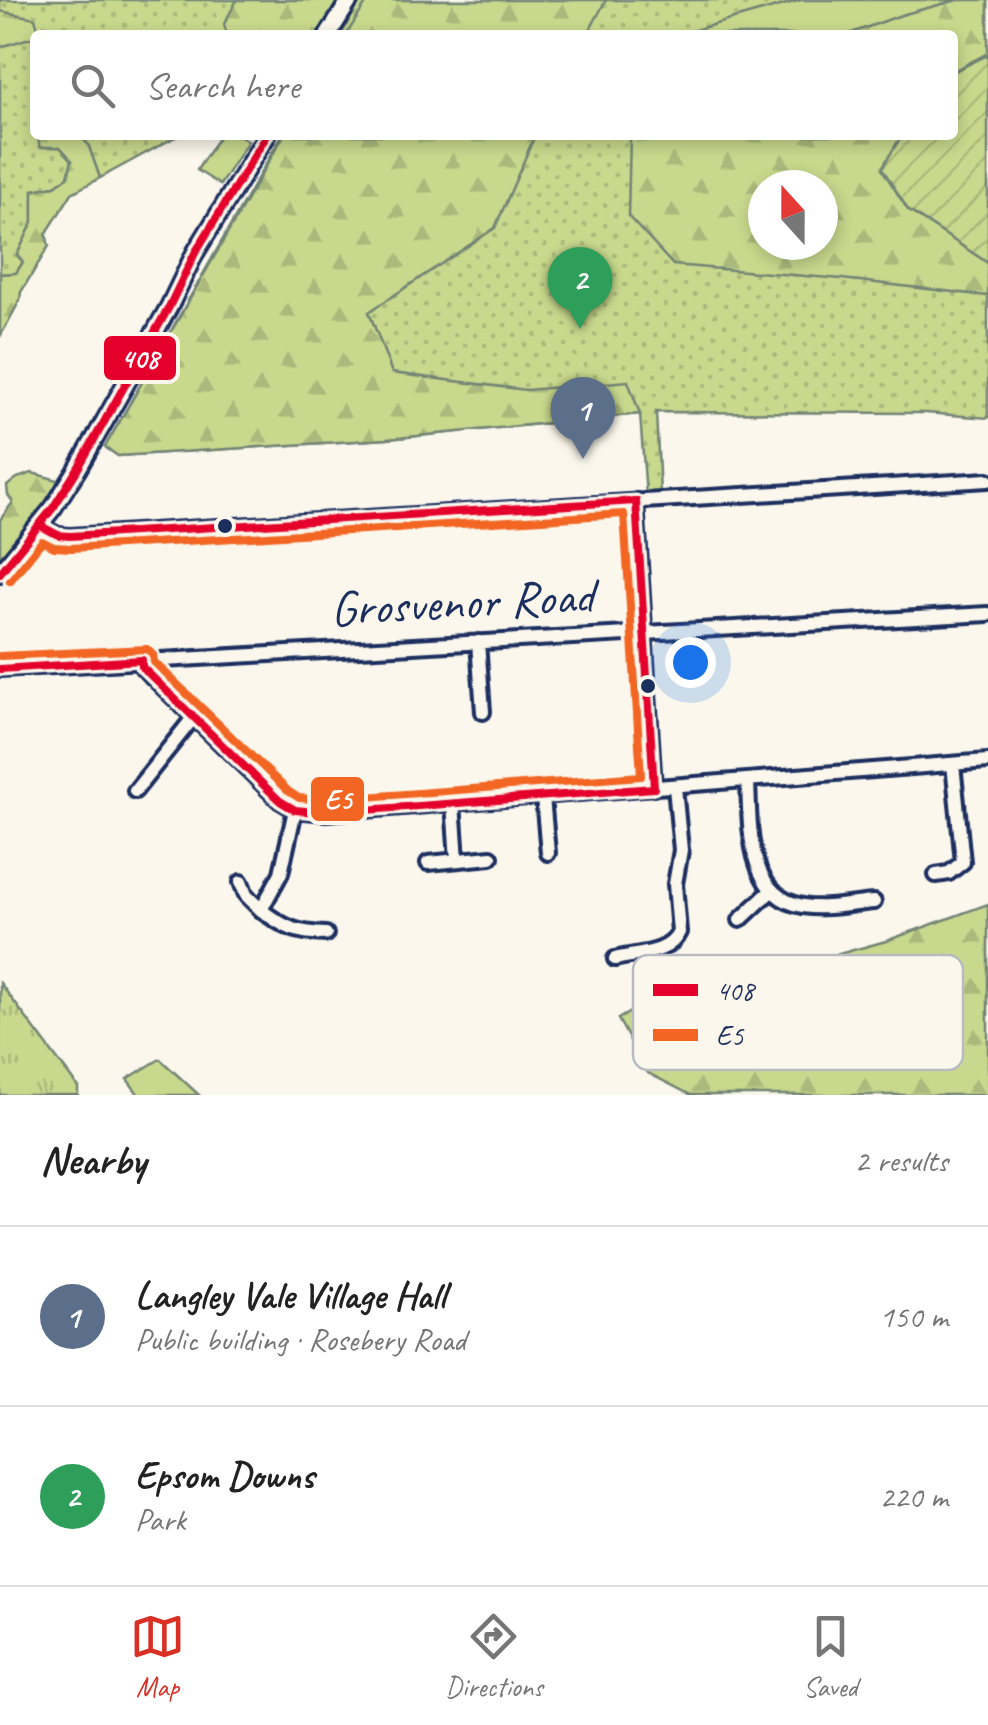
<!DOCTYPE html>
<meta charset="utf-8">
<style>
body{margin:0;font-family:Caveat,sans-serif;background:#f2f2f2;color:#222}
.compass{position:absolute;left:748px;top:170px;width:90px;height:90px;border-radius:50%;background:#fff;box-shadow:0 5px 15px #0003;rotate:339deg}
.you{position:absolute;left:690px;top:662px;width:35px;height:35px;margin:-25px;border:8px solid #fff;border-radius:50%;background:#1a73e8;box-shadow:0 0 0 15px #1a73e833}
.badge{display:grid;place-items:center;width:65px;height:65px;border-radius:50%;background:#d93025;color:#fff;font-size:32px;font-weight:700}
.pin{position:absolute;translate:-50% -82px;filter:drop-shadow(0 2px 5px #0008)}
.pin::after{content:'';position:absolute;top:52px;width:35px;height:30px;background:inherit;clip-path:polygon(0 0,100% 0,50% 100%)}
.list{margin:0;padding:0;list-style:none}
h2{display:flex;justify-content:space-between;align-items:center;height:130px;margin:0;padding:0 40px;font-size:42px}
h2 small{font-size:32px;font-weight:400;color:#767676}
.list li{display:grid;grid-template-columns:65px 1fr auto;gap:30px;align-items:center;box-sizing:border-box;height:180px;padding:0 40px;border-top:2px solid #e0e0e0}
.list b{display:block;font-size:38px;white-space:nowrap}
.list p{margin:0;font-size:32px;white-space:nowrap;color:#767676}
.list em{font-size:32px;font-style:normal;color:#767676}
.icon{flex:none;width:55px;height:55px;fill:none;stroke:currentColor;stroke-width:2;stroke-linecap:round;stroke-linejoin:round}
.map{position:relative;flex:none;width:988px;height:1095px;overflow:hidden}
.search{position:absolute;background:#fff;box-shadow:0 5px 15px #0003;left:30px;right:30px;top:30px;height:110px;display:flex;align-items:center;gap:25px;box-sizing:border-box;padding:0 35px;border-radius:10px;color:#767676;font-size:38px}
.sheet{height:490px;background:#fff}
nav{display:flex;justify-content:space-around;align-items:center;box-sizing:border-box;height:140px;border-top:2px solid #e0e0e0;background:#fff;font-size:28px;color:#767676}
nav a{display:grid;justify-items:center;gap:5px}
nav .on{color:#d93025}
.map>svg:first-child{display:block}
.grass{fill:url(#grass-dots);stroke:#728475;stroke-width:2.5;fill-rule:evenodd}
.forest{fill:url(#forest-firs);stroke:#728475;stroke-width:2.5;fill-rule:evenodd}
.park{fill:url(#park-tufts);stroke:#728475;stroke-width:2.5}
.garden{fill:url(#garden-furrows);stroke:#728475;stroke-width:2.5}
.pitch{fill:#c8d88c;stroke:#728475;stroke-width:2.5}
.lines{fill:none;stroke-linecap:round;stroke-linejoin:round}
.minor-casing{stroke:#1b2f5e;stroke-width:20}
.tertiary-casing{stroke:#1b2f5e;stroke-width:22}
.minor{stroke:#fbf7ec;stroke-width:12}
.tertiary{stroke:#fbf7ec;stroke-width:15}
.bus-1-casing{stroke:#fbf7ec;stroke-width:15}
.bus-2-casing{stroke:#fbf7ec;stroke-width:15}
.bus-1{stroke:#e4002b;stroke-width:8}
.bus-2{stroke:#f26522;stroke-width:8}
.bus-dot{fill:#1b2f5e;stroke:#fbf7ec;stroke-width:4}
.labels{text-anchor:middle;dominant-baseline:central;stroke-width:8;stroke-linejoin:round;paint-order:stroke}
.street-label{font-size:50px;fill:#1b2f5e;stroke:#fbf7ec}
.key{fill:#fbf7ec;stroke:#b8bbc1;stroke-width:2.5}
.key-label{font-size:28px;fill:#1b2f5e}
.line-badge{stroke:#fbf7ec;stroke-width:4}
.badge-label{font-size:28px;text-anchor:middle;font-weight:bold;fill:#fff}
</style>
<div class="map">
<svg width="988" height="1095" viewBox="0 0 988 1095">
<defs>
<pattern id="grass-dots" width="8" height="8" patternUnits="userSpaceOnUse" patternTransform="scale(2.5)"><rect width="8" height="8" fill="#c8d88c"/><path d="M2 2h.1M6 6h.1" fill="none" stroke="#abba7b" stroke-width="1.8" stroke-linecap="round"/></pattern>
<pattern id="forest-firs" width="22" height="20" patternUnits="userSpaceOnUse" patternTransform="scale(2.5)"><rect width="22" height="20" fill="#c8d88c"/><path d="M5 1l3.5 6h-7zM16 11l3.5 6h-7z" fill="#abba7b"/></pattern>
<pattern id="park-tufts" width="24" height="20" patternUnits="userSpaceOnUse" patternTransform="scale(2.5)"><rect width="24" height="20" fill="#c8d88c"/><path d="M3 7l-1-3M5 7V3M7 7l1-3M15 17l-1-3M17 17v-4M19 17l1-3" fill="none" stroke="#abba7b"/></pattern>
<pattern id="garden-furrows" width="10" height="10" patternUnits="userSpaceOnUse" patternTransform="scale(2.5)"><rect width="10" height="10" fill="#c8d88c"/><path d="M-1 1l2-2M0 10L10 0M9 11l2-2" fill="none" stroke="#abba7b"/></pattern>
</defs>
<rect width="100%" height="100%" fill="#fbf7ec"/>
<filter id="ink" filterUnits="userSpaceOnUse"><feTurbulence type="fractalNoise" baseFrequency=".01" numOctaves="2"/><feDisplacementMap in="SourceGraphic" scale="20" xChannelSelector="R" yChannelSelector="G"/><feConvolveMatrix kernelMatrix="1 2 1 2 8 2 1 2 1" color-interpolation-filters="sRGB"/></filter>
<g filter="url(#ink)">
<!-- grass -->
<path class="grass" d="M0 0H296L302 35H35V135H37L41 147H60L72 159 68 177 55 186 33 190V222L17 255 23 262 16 273 0 274Z
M361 0H988V418L926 413 656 412 660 493 646 496 640 414 387 439 118 456 105 447 282 135H953V35H341ZM763 185H823V245H763Z
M79 135H179L100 178 88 145Z"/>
<!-- forest -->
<path class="forest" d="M237 0H338L317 35H227L224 24Z
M368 0H606L587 35H346Z
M957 0H988V53L953 71V35H846L900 15Z
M0 11 35 18 40 35 0 47Z
M37 135H79L88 144 100 178 72 193 46 234 49 246 21 292 20 300 0 337V274L16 273 23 262 17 255 33 222V190L55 186 68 177 72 160 60 147H40Z
M284 135H535L495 228 369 312 392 373 526 390 628 381 640 414 387 439 118 456 105 447Z
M633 135H902L882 169 908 210 988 263V296L842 279 673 265 628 216 630 136ZM763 185H823V245H763Z
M32 473 58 480C45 512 23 536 0 562V520L13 502 8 495 7 486 17 478Z
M988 904V1095H691L648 1073 618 1019 632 1011 886 941Z"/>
<!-- park -->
<path class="park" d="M0 983 78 1087V1095H0Z"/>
<!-- garden -->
<path class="garden" d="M988 55V263L908 210 882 168 902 135H953V72Z"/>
<!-- pitch -->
<path class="pitch" d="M801 0H957L901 15 846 35H677Z
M220 135H239L248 141 220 185 197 170Z
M160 1059 199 1095H139L127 1079Z"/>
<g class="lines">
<!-- minor casing -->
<g class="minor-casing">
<path id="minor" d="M636 501 654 788
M39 525 58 535 70 536 988 480
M478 642 483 712
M142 660V667L280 801 295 810 326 813 988 761
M0 669 988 614
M748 781C750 824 746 897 803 906 825 910 851 904 874 902
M135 791 193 718
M543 797 548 853
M453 803 457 860
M295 810 281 873 261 910C285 928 296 933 326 934
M428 863 491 857
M936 875 949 873 963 862 953 764
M241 882 246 895 261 910
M740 920 772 890
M615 959C637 953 669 955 679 932L675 884 681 850 675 787"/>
</g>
<!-- tertiary casing -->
<g class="tertiary-casing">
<path id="tertiary" d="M328 35 350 0
M0 573 53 508 77 470 169 307 195 253 267 135"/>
</g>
<!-- minor -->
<use href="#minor" class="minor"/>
<!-- tertiary -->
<use href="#tertiary" class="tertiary"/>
<!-- bus-1 casing -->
<g class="bus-1-casing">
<path id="bus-1" d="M0 573 53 508 77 470 169 307 195 253 267 135
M0 669 142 660V667L280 801 295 810 326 813 654 788 636 501 70 536 58 535 39 525"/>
</g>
<!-- bus-2 casing -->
<g class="bus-2-casing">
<path id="bus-2" d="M0 656 147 649 153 654 154 662 288 791 299 798 326 800 641 776 624 514 71 548 54 547 42 541 10 581"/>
</g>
<!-- bus-1 -->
<use href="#bus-1" class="bus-1"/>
<!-- bus-2 -->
<use href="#bus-2" class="bus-2"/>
</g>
</g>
<!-- markers -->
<g class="bus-dot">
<circle cx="225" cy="526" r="9"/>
<circle cx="648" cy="686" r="9"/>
</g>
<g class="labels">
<!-- street labels -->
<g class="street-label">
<text transform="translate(462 602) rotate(-3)">Grosvenor Road</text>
</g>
</g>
<!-- legend -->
<rect x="633" y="955" width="330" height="115" rx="15" class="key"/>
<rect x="653" y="984" width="45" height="12" fill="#e4002b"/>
<rect x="653" y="1029" width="45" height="12" fill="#f26522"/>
<g class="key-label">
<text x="716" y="1000">408</text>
<text x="716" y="1045">E5</text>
</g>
<g class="line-badge">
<rect x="102" y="334" width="76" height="48" rx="10" fill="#e4002b"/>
<rect x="309" y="775" width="57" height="48" rx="10" fill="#f26522"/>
</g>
<g class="badge-label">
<text x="140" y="368">408</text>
<text x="338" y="809">E5</text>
</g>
</svg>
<svg class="compass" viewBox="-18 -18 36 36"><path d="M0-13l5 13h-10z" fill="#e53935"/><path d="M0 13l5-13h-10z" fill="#767676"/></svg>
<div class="you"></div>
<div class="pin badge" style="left:583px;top:459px;background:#5c6f8a">1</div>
<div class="pin badge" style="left:580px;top:329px;background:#2e9e5b">2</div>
<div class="search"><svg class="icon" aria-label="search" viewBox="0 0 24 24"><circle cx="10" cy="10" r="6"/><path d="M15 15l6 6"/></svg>Search here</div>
</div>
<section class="sheet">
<h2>Nearby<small>2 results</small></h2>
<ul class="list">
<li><span class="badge" style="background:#5c6f8a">1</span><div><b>Langley Vale Village Hall</b><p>Public building · Rosebery Road</p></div><em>150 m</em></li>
<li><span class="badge" style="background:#2e9e5b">2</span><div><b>Epsom Downs</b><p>Park</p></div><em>220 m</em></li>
</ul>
</section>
<nav>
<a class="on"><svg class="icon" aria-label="map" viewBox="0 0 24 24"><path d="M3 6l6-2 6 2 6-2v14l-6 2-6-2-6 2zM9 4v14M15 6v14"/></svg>Map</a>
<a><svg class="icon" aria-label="directions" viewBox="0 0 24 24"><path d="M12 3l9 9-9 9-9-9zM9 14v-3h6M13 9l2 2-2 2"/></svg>Directions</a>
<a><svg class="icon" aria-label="saved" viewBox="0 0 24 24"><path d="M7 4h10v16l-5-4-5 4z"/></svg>Saved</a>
</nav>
